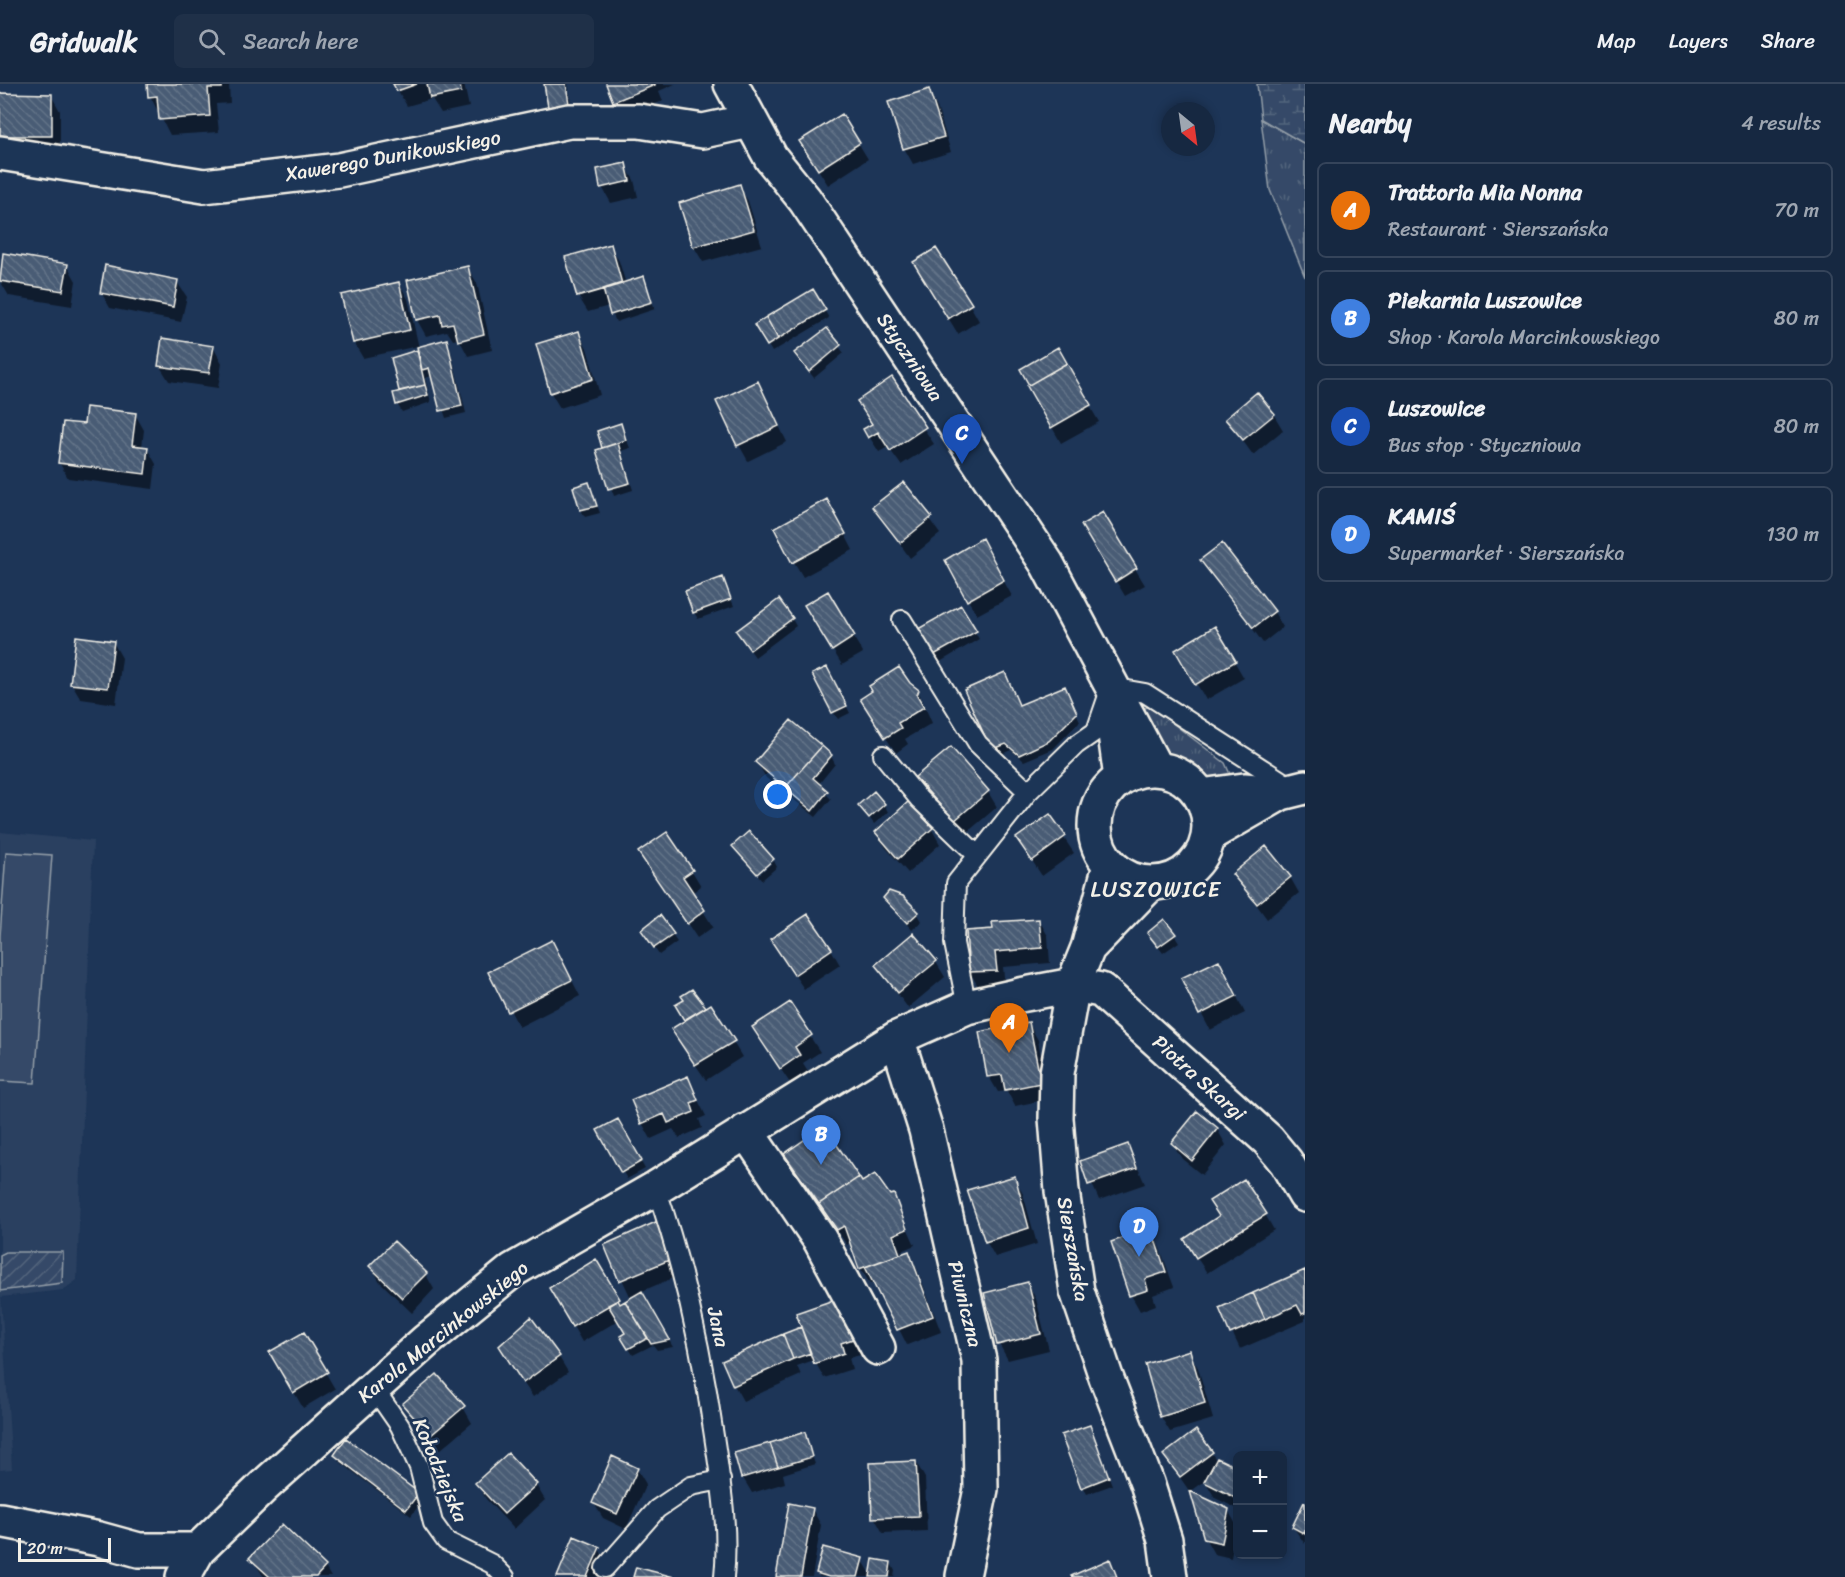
<!DOCTYPE html>
<meta charset="utf-8">
<style>
body{margin:0;font-family:Sriracha,sans-serif;background:#1f3048;color:#f1f3f6}
.controls{position:absolute;right:18px;bottom:18px;display:grid;overflow:hidden;border-radius:9px;box-shadow:0 3px 9px #0003}
.controls button{width:54px;height:54px;display:grid;place-items:center;padding:0;border:0;border-bottom:2px solid #35445a;background:#162841;color:#f1f3f6;font:30px sans-serif}
.compass{position:absolute;left:1161px;top:18px;width:54px;height:54px;border-radius:50%;background:#162841;box-shadow:0 3px 9px #0003;rotate:151deg}
.scale{position:absolute;left:18px;bottom:15px;width:93px;box-sizing:border-box;padding-left:6px;border:3px solid #f4f1e8;border-top:0;font-size:16px;line-height:21px;white-space:nowrap;color:#f4f1e8;-webkit-text-stroke:4px #1d3557;paint-order:stroke}
.you{position:absolute;left:778px;top:711px;width:21px;height:21px;margin:-15px;border:4px solid #fff;border-radius:50%;background:#1a73e8;box-shadow:0 0 0 9px #1a73e833}
.badge{display:grid;place-items:center;width:39px;height:39px;border-radius:50%;background:#ea580c;color:#fff;font-size:20px;font-weight:700}
.pin{position:absolute;translate:-50% -50px;filter:drop-shadow(0 2px 3px #0008)}
.pin::after{content:'';position:absolute;top:32px;width:21px;height:18px;background:inherit;clip-path:polygon(0 0,100% 0,50% 100%)}
.list{margin:0;padding:0;list-style:none}
h2{display:flex;justify-content:space-between;align-items:center;height:78px;margin:0;padding:0 24px;font-size:26px}
h2 small{font-size:20px;font-weight:400;color:#9ea6b1}
.list li{display:grid;grid-template-columns:39px 1fr auto;gap:18px;align-items:center;box-sizing:border-box;height:96px;margin:0 12px 12px;padding:0 12px;border:2px solid #35445a;border-radius:9px}
.list b{display:block;font-size:22px;white-space:nowrap}
.list p{margin:0;font-size:20px;white-space:nowrap;color:#9ea6b1}
.list em{font-size:20px;font-style:normal;color:#9ea6b1}
.icon{flex:none;width:33px;height:33px;fill:none;stroke:currentColor;stroke-width:2;stroke-linecap:round;stroke-linejoin:round}
.map{position:relative;flex:none;width:1305px;height:1493px;overflow:hidden}
header{display:flex;align-items:center;gap:36px;box-sizing:border-box;height:84px;padding:0 30px;background:#162841;border-bottom:2px solid #35445a}
header strong{font-size:28px}
nav{display:flex;gap:33px;margin-inline-start:auto;font-size:21px}
.search{width:420px;height:54px;background:#1f3048;display:flex;align-items:center;gap:15px;box-sizing:border-box;padding:0 21px;border-radius:9px;color:#9ea6b1;font-size:22px}
main{display:flex}
aside{flex:1;background:#162841}
.map>svg:first-child{display:block}
.built{fill:#2a4060}
.grass{fill:url(#grass-tufts);stroke:#949ea8;stroke-width:1.5}
.wetland{fill:url(#wetland-marsh);stroke:#949ea8;stroke-width:1.5}
.park{fill:#354a67;stroke:#949ea8;stroke-width:1.5}
.garden{fill:url(#garden-furrows);stroke:#949ea8;stroke-width:1.5}
.shadow{fill:#0007}
.building{fill:url(#building-back-hatch);stroke:#f4f1e8;stroke-width:1.5}
.lines{fill:none;stroke-linecap:round;stroke-linejoin:round}
.service-casing{stroke:#f4f1e8;stroke-width:22}
.minor-casing{stroke:#f4f1e8;stroke-width:38}
.tertiary-casing{stroke:#f4f1e8;stroke-width:38}
.service{stroke:#1d3557;stroke-width:18}
.minor{stroke:#1d3557;stroke-width:33}
.tertiary{stroke:#1d3557;stroke-width:33}
.labels{text-anchor:middle;dominant-baseline:central;stroke-width:5;stroke-linejoin:round;paint-order:stroke}
.street-label{font-size:20px;fill:#f4f1e8;stroke:#1d3557}
.quarter-label{font-size:22px;letter-spacing:1.5px;fill:#f4f1e8;stroke:#1d3557}
</style>
<header>
<strong>Gridwalk</strong>
<div class="search"><svg class="icon" aria-label="search" viewBox="0 0 24 24"><circle cx="10" cy="10" r="6"/><path d="M15 15l6 6"/></svg>Search here</div>
<nav><a>Map</a><a>Layers</a><a>Share</a></nav>
</header>
<main>
<div class="map">
<svg width="1305" height="1493" viewBox="0 0 1305 1493">
<defs>
<pattern id="grass-tufts" width="24" height="20" patternUnits="userSpaceOnUse" patternTransform="scale(1.5)"><rect width="24" height="20" fill="#354a67"/><path d="M3 7l-1-3M5 7V3M7 7l1-3M15 17l-1-3M17 17v-4M19 17l1-3" fill="none" stroke="#53657d"/></pattern>
<pattern id="wetland-marsh" width="20" height="14" patternUnits="userSpaceOnUse" patternTransform="scale(1.5)"><rect width="20" height="14" fill="#354a67"/><path d="M1 5h8M5 5V1M11 12h8M15 12V8" fill="none" stroke="#53657d"/></pattern>
<pattern id="garden-furrows" width="10" height="10" patternUnits="userSpaceOnUse" patternTransform="scale(1.5)"><rect width="10" height="10" fill="#354a67"/><path d="M-1 1l2-2M0 10L10 0M9 11l2-2" fill="none" stroke="#53657d"/></pattern>
<pattern id="building-back-hatch" width="6" height="6" patternUnits="userSpaceOnUse" patternTransform="scale(1.5)"><rect width="6" height="6" fill="#485b74"/><path d="M-1 5l2 2M0 0l6 6M5-1l2 2" fill="none" stroke="#637388"/></pattern>
</defs>
<rect width="100%" height="100%" fill="#1d3557"/>
<filter id="ink" filterUnits="userSpaceOnUse"><feTurbulence type="fractalNoise" baseFrequency=".0167" numOctaves="2"/><feDisplacementMap in="SourceGraphic" scale="12" xChannelSelector="R" yChannelSelector="G"/><feConvolveMatrix kernelMatrix="1 2 1 2 8 2 1 2 1" color-interpolation-filters="sRGB"/></filter>
<g filter="url(#ink)">
<!-- built -->
<path class="built" d="M0 748 93 757 77 1196 63 1206 1 1213 12 1385 0 1386Z"/>
<!-- grass -->
<path class="grass" d="M1261 35 1305 60V193L1270 106Z
M1150 622 1225 679 1234 699C1215 700 1181 696 1169 679 1157 664 1150 642 1142 625Z"/>
<!-- wetland -->
<path class="wetland" d="M1257 0H1305V60L1261 35Z"/>
<!-- park -->
<path class="park" d="M6 768 52 771 35 999 0 997V852Z"/>
<!-- garden -->
<path class="garden" d="M6 1168H63L62 1199 0 1207V1171Z"/>
<!-- shadow -->
<path class="shadow" d="M149 0H229L230 19 216 20 219 48 170 51 150 12Z
M394 0H464L469 23 441 29 432 15 407 22Z
M546 0H568L572 27 554 30 549 23Z
M607 0H675L659 7 663 17 623 33Z
M928 7 937 23 951 68 913 80 904 64Z
M0 11H51L60 27V68L0 67Z
M842 32 868 75 828 101 810 73Z
M625 81 634 96 638 113 611 119 602 103Z
M739 102 748 117 762 162 703 178 694 163 681 120Z
M610 162 619 177 626 200 643 194 655 225 616 238 609 222 588 228 578 212Z
M4 171 67 181 76 197 72 222 9 212 0 197Z
M467 183 477 199 492 266 468 272 459 255 453 256 447 247 426 252 417 236 408 198Z
M924 194 970 221 979 237 958 250Z
M177 198 187 213 181 238 110 224 101 208Z
M399 199 408 215 419 264 446 257 450 264 466 329 446 334 432 292 425 294 431 318 402 328 397 320 401 309 392 275 419 267 418 262 363 274 354 259 343 212Z
M813 207 829 234 772 268 756 241Z
M826 246 844 269 814 294 800 276Z
M578 248 587 264 600 311 560 324 551 309Z
M213 263 222 279 218 304 169 297 159 281Z
M1057 265 1099 338 1061 359 1029 303Z
M891 295 934 360 901 381 888 363 879 368 865 346 873 341Z
M758 299 787 358 748 377 739 361Z
M135 330 144 346 142 363 147 364 156 380 153 405 68 394 59 378 85 342Z
M1274 331 1283 346 1253 371 1227 335Z
M621 341 630 364 621 367 633 406 614 412 598 367 604 365 598 348Z
M589 400 600 429 585 433 581 426Z
M904 400 940 450 910 474 874 424Z
M1102 430 1145 501 1125 512 1092 457Z
M836 433 853 466 803 493 794 478Z
M990 472 1012 512 977 531 968 516Z
M1202 476 1274 528 1283 543 1263 559Z
M722 495 734 522 698 535 694 528Z
M827 509 863 569 842 581 806 522Z
M961 523 979 555 940 578 920 546Z
M792 535 796 542 755 573 742 555Z
M1215 544 1244 594 1206 616 1177 566Z
M113 558 122 574 116 620 81 615 72 600Z
M831 592 850 629 838 635 833 628Z
M909 600 918 607 932 639 905 655 908 660 896 669 871 631Z
M1068 611 1080 637 1053 665 1024 677 1011 666 997 672 993 665 1020 623Z
M791 638 831 672 835 680 818 701 831 715 816 733 766 694 757 678Z
M917 694 988 708 997 723 964 751 926 709Z
M884 720 888 728 874 740 860 721Z
M1049 732 1074 769 1042 792 1018 755Z
M931 744 940 760 908 789 886 764 876 749Z
M640 769 692 787 701 802 692 809 713 843 697 854Z
M774 777 777 783 762 796 758 791Z
M1234 790 1290 793 1299 809 1267 835Z
M884 814 917 829 922 837 912 846Z
M1039 836 1048 852 1050 879 1003 883 1005 902 979 904 970 888 967 849 995 846Z
M1174 850 1179 858 1163 869 1153 856Z
M672 851 677 858 659 871 647 853Z
M831 865 840 881 804 905 781 871Z
M560 873 580 912 519 943 490 888Z
M936 878 945 893 908 924 877 882Z
M1227 893 1245 929 1210 946 1183 895Z
M691 907 733 958 742 973 706 996 682 961 686 938 677 922 686 916Z
M789 920 820 968 803 979 808 987 790 999 763 959Z
M1029 940 1038 956 1049 1015 1015 1022 1007 1007 998 1008 989 993Z
M687 994 706 1032 699 1035 702 1044 679 1054 673 1045 651 1055 642 1039Z
M1197 1029 1217 1045 1226 1061 1202 1091 1182 1075 1173 1060Z
M618 1037 645 1085 627 1095 599 1047Z
M1128 1061 1145 1100 1099 1116 1082 1077Z
M786 1071 893 1112 915 1161 901 1167 902 1171 908 1169 917 1185 941 1248 907 1261 875 1198 870 1200 861 1185 851 1158 847 1161Z
M1014 1094 1023 1110 1037 1160 995 1173 986 1157Z
M1265 1130 1274 1146 1207 1189 1195 1171Z
M657 1139 682 1190 640 1208 673 1263 657 1266 653 1261 633 1271 622 1253 627 1250 619 1236 582 1258 551 1204 596 1177 622 1221 641 1210 630 1212 606 1161Z
M1150 1146 1159 1162 1174 1203 1153 1211 1156 1221 1140 1227 1131 1211 1113 1159Z
M371 1182 425 1189 434 1205 412 1229 380 1198Z
M1305 1188V1237L1240 1265 1221 1225Z
M1027 1199 1036 1215 1049 1266 1008 1276 999 1260Z
M841 1214 864 1270 849 1274 852 1285 824 1294 814 1276 797 1282 801 1291 743 1317 734 1301Z
M303 1250 335 1305 303 1324 271 1268Z
M1189 1268 1198 1284 1213 1335 1170 1348 1161 1333Z
M559 1273 568 1288 533 1313 509 1278Z
M404 1320 463 1323 472 1339 440 1366 413 1336Z
M1196 1348 1217 1377 1238 1386V1425L1215 1414 1205 1397 1190 1408 1165 1372Z
M804 1349 815 1380 783 1390 785 1399 752 1409 743 1394 736 1370Z
M1093 1350 1112 1401 1087 1410 1083 1403Z
M336 1371 418 1410 422 1417 411 1432 340 1378Z
M916 1378 925 1394 927 1447 883 1449 874 1433Z
M637 1385 646 1400 626 1445 603 1434 593 1418Z
M477 1400 536 1401 545 1416 514 1445 486 1415Z
M1305 1420V1460L1293 1443Z
M812 1425 821 1441 812 1493H778Z
M1228 1426 1237 1442 1231 1474 1214 1470 1205 1454Z
M599 1465 608 1480 602 1493H559Z
M251 1474 325 1483 331 1493H264Z
M862 1475 872 1492 891 1479 895 1487 894 1493H820L817 1489Z"/>
<!-- building -->
<path class="building" d="M147 0H222V4H208L210 32 159 36 157 12 148 13Z
M393 0H417L397 7Z
M427 0H460L461 8 430 14Z
M544 0H566L569 20 548 23Z
M606 0H655V1L613 18Z
M929 5 944 53 903 65 888 18Z
M0 9 52 10V52H0Z
M842 30 860 59 818 86 799 57Z
M626 79 630 97 600 104 597 85Z
M740 100 754 146 693 163 679 119Z
M611 160 622 200 577 213 565 173Z
M936 164 972 220 948 235 913 178Z
M3 169 68 180 63 207 0 197Z
M105 181 178 196 173 223 100 209Z
M468 182 484 250 458 257 453 239 442 241 440 231 416 236 407 196Z
M644 192 652 218 610 231 603 205Z
M399 198 410 246 353 259 341 211Z
M813 205 826 226 778 255 766 233Z
M766 233 778 255 767 262 754 241Z
M827 244 841 261 809 288 794 269Z
M579 247 593 295 550 309 536 260Z
M162 254 214 262 209 289 158 282Z
M447 255 462 322 440 327 429 284 422 286 417 263Z
M1058 263 1067 279 1029 301 1020 285Z
M417 266 425 301 399 307 391 274Z
M1067 279 1091 321 1051 344 1027 302Z
M892 293 926 343 890 367 878 348 868 354 863 345 872 340 857 317Z
M758 297 779 342 737 362 716 317Z
M425 301 428 311 396 321 393 309Z
M1257 308 1275 330 1243 356 1225 335Z
M86 323 136 329 132 361 148 363 145 390 58 379 63 338 84 340Z
M621 339 626 356 602 364 597 347Z
M618 359 630 399 608 405 596 366Z
M589 398 597 422 580 426 573 403Z
M904 398 932 433 900 459 872 423Z
M827 415 846 450 792 479 774 444Z
M1103 428 1137 484 1115 498 1081 441Z
M982 454 1004 496 967 517 945 476Z
M1222 459 1275 527 1253 544 1200 476Z
M723 493 731 515 693 529 685 507Z
M828 507 855 552 832 567 804 521Z
M779 515 793 534 750 566 736 547Z
M961 521 977 547 934 571 918 545Z
M1215 542 1236 577 1195 601 1175 566Z
M76 552 114 557 108 604 70 600Z
M827 583 847 622 832 629 812 590Z
M899 583 910 599 919 606 917 611 924 623 898 639 901 644 885 654 860 615 872 607 869 602Z
M1005 588 1019 621 1065 602 1077 629 1049 657 1019 671 1006 660 991 666 964 606Z
M791 636 822 662 785 704 755 678Z
M822 662 832 671 813 694 828 707 812 727 785 704Z
M951 663 989 707 954 737 915 693Z
M874 707 885 720 869 734 858 721Z
M909 717 933 744 898 775 875 748Z
M1050 730 1066 752 1032 777 1016 754Z
M749 747 774 775 757 790 732 762Z
M667 748 693 786 683 793 705 826 687 840 638 768Z
M1266 762 1291 793 1257 820 1232 790Z
M889 807 903 812 919 828 907 839 883 814Z
M808 830 832 865 794 891 770 855Z
M660 831 674 850 654 864 641 846Z
M1039 835 1042 864 995 868 997 887 969 888 966 847 993 845 992 838Z
M1164 835 1176 850 1158 863 1147 849Z
M913 849 937 877 898 909 875 881Z
M552 856 572 896 508 928 488 888Z
M1219 876 1237 912 1199 931 1181 894Z
M692 905 706 923 684 936 675 921 684 916 681 912Z
M790 918 812 951 795 963 800 971 780 985 752 943Z
M711 920 735 957 695 981 671 945Z
M1029 938 1041 999 1005 1006 1002 991 987 993 979 948Z
M688 992 698 1016 691 1019 694 1028 668 1039 664 1030 641 1040 631 1016Z
M1197 1027 1218 1044 1192 1077 1171 1059Z
M618 1035 642 1077 621 1089 597 1046Z
M824 1042 859 1093 819 1120 784 1070Z
M1128 1060 1137 1084 1088 1101 1080 1077Z
M875 1090 890 1111 894 1110 907 1145 893 1151 900 1170 859 1185 844 1142 837 1146 819 1120 859 1093 862 1098Z
M1015 1092 1029 1144 985 1158 967 1106Z
M1244 1095 1267 1130 1196 1174 1184 1155 1219 1132 1209 1117Z
M658 1137 674 1174 619 1197 604 1161Z
M1151 1144 1166 1188 1145 1195 1148 1206 1129 1212 1111 1158Z
M394 1157 427 1189 402 1214 369 1182Z
M909 1167 933 1232 897 1246 865 1183Z
M596 1175 620 1215 572 1243 549 1204Z
M1305 1186V1229L1302 1230 1297 1221 1265 1235 1253 1209Z
M1028 1198 1041 1250 997 1261 984 1209Z
M642 1207 670 1256 651 1260 625 1217Z
M1253 1209 1265 1235 1230 1250 1219 1224Z
M842 1213 856 1254 841 1259 844 1269 814 1280 796 1229Z
M618 1216 620 1220 625 1217 648 1254 628 1265 620 1252 625 1249 608 1221Z
M531 1233 560 1272 523 1299 499 1262Z
M801 1243 811 1269 793 1275 783 1250Z
M304 1248 328 1288 293 1309 269 1268Z
M783 1250 793 1275 733 1302 722 1277Z
M1190 1266 1205 1319 1160 1333 1145 1280Z
M437 1290 465 1322 430 1352 402 1320Z
M1090 1341 1109 1393 1081 1404 1061 1351Z
M1196 1346 1213 1368 1180 1393 1163 1371Z
M805 1348 812 1373 778 1383 770 1359Z
M346 1354 419 1409 406 1426 334 1371Z
M770 1359 778 1383 741 1394 734 1369Z
M508 1369 537 1400 504 1430 475 1399Z
M612 1372 638 1384 617 1430 592 1419Z
M1217 1374 1238 1384V1415L1204 1398Z
M916 1377 919 1432 872 1434 870 1379Z
M1190 1407 1229 1425 1222 1459 1204 1455Z
M1304 1418 1305 1419V1450L1292 1443Z
M789 1419 813 1424 801 1493H776Z
M282 1440 326 1482 316 1493H270L249 1474Z
M574 1452 600 1463 587 1493H557Z
M823 1463 863 1474 858 1493H829L816 1489Z
M873 1475 891 1478 889 1493H870Z
M1110 1475 1117 1493H1072L1071 1492Z
M636 1483 674 1493H633Z"/>
<g class="lines">
<!-- service casing -->
<g class="service-casing">
<path id="service" d="M902 536 978 660 1028 708
M883 671 919 715 976 770
M967 923 954 859 956 799 1028 708 1076 661 1096 647 1111 603 1145 609 1294 705
M656 1104C684 1185 702 1267 714 1352 721 1399 729 1446 724 1493
M373 1303 400 1342 419 1383 433 1439 446 1457 492 1480 505 1493
M605 1484 657 1425 691 1402 721 1396"/>
</g>
<!-- minor casing -->
<g class="minor-casing">
<path id="minor" d="M0 69 204 102 339 86 569 37H639L703 47 750 37
M1201 712 1244 706 1281 709 1305 703
M1210 750 1281 709
M897 954 926 1046 979 1276 981 1405 963 1492
M746 1047 820 1156 878 1264
M0 1436 99 1455 139 1466H198
M183 1493 198 1466 264 1402 426 1257 513 1186 656 1104 897 954 967 923 1020 911 1073 901 1101 906 1268 1056 1286 1078 1305 1111"/>
</g>
<!-- tertiary casing -->
<g class="tertiary-casing">
<path id="tertiary" d="M731 0 771 74 805 116 1047 480 1156 685
M1116 614 1115 650 1121 694
M1095 742a57 57 0 1 1 114 0a57 57 0 1 1-114 0Z
M1110 781 1088 864 1073 901 1057 989 1056 1034 1062 1107 1077 1207 1106 1293 1147 1399 1165 1456 1170 1493
M1088 864 1150 800"/>
</g>
<!-- service -->
<use href="#service" class="service"/>
<!-- minor -->
<use href="#minor" class="minor"/>
<!-- tertiary -->
<use href="#tertiary" class="tertiary"/>
</g>
</g>
<g class="labels">
<!-- street labels -->
<g class="street-label">
<text transform="translate(393 72) rotate(-10)">Xawerego Dunikowskiego</text>
<text transform="translate(910 273) rotate(56)">Styczniowa</text>
<text transform="translate(1199 994) rotate(42)">Piotra Skargi</text>
<text transform="translate(1073 1165) rotate(80)">Sierszańska</text>
<text transform="translate(965 1220) rotate(76)">Piwniczna</text>
<text transform="translate(718 1243) rotate(77)">Jana</text>
<text transform="translate(443 1248) rotate(-39)">Karola Marcinkowskiego</text>
<text transform="translate(440 1386) rotate(67)">Kołodziejska</text>
</g>
<!-- quarter labels -->
<g class="quarter-label">
<text x="1156" y="805">LUSZOWICE</text>
</g>
</g>
</svg>
<div class="controls">
<button>+</button>
<button>−</button>
</div>
<svg class="compass" viewBox="-18 -18 36 36"><path d="M0-13l5 13h-10z" fill="#e53935"/><path d="M0 13l5-13h-10z" fill="#9ea6b1"/></svg>
<div class="scale">20 m</div>
<div class="you"></div>
<div class="pin badge" style="left:1009px;top:969px;background:#e8710a">A</div>
<div class="pin badge" style="left:821px;top:1081px;background:#3f7fe0">B</div>
<div class="pin badge" style="left:962px;top:380px;background:#1a4fb4">C</div>
<div class="pin badge" style="left:1139px;top:1173px;background:#3f7fe0">D</div>
</div>
<aside>
<h2>Nearby<small>4 results</small></h2>
<ul class="list">
<li><span class="badge" style="background:#e8710a">A</span><div><b>Trattoria Mia Nonna</b><p>Restaurant · Sierszańska</p></div><em>70 m</em></li>
<li><span class="badge" style="background:#3f7fe0">B</span><div><b>Piekarnia Luszowice</b><p>Shop · Karola Marcinkowskiego</p></div><em>80 m</em></li>
<li><span class="badge" style="background:#1a4fb4">C</span><div><b>Luszowice</b><p>Bus stop · Styczniowa</p></div><em>80 m</em></li>
<li><span class="badge" style="background:#3f7fe0">D</span><div><b>KAMIŚ</b><p>Supermarket · Sierszańska</p></div><em>130 m</em></li>
</ul>
</aside>
</main>
